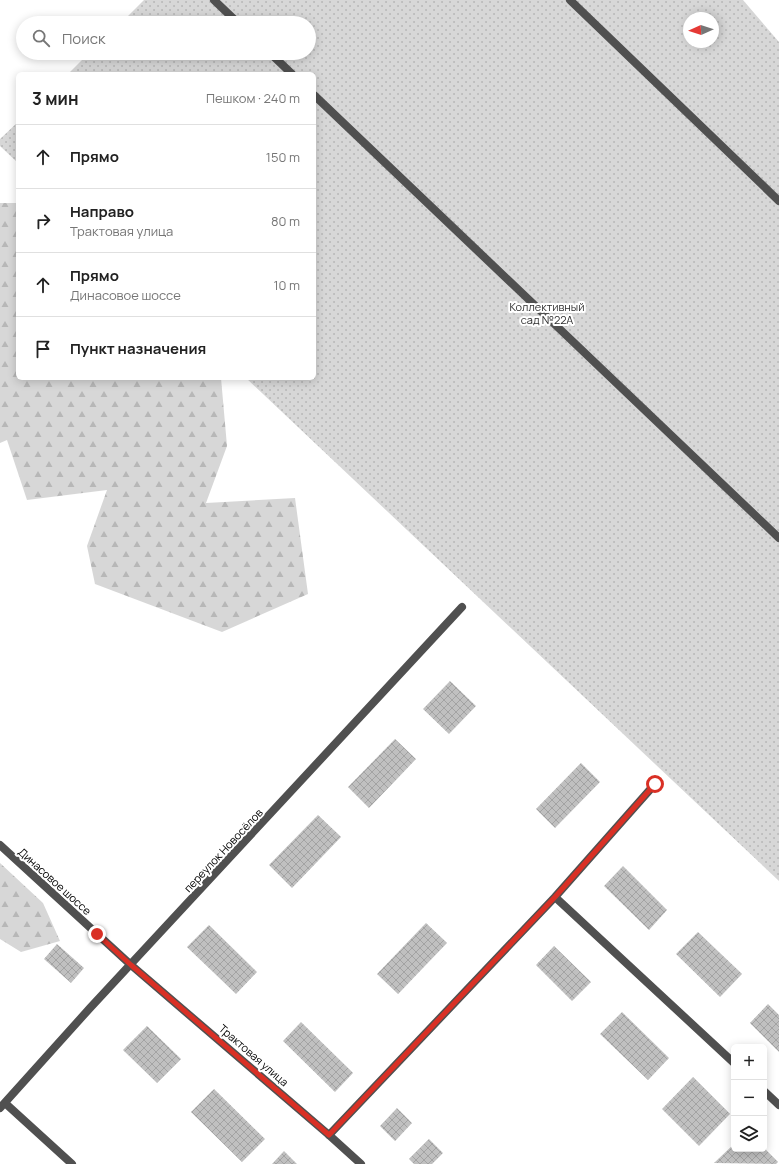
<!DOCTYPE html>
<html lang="ru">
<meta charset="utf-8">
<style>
body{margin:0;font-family:Manrope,sans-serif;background:#f2f2f2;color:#222}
.controls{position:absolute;right:12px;bottom:12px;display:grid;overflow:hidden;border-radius:6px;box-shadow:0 2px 10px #0003}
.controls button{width:36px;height:36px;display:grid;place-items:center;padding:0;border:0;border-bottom:1px solid #e0e0e0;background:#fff;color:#222;font:20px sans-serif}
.compass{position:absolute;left:683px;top:12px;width:36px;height:36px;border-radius:50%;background:#fff;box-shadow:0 2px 10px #0003;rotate:267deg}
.stop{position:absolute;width:12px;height:12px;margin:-9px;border:3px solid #d93025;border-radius:50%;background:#fff}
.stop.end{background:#d93025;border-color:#fff;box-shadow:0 1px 4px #0008}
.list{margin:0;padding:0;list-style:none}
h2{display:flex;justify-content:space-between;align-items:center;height:52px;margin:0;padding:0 16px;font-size:17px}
h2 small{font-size:13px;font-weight:400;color:#767676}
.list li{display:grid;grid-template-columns:26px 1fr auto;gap:12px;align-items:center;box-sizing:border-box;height:64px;padding:0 16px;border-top:1px solid #e0e0e0}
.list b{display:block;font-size:15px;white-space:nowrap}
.list p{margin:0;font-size:13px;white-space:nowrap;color:#767676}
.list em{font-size:13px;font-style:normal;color:#767676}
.icon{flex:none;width:22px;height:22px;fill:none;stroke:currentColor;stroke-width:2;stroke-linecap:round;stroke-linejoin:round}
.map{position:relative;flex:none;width:779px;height:1164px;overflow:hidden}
.search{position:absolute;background:#fff;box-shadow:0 2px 10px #0003;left:16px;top:16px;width:300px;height:44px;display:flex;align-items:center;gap:10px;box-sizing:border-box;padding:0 14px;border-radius:22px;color:#767676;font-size:15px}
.panel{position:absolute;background:#fff;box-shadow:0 2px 10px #0003;left:16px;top:72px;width:300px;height:308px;border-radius:6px}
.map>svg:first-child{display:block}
.forest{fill:url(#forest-firs)}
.garden{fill:url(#garden-dots);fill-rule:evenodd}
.building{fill:url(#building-cross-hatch)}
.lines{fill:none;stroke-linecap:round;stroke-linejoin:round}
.service{stroke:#505050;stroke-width:8}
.minor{stroke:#505050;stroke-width:8}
.tertiary{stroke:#505050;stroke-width:8}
.route{stroke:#d93025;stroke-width:5}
.labels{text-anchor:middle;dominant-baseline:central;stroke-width:4;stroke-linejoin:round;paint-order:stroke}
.park-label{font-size:11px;fill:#2e2e2e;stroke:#fff}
.street-label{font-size:11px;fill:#000;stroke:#fff}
</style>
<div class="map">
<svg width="779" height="1164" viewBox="0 0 779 1164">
<defs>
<pattern id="forest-firs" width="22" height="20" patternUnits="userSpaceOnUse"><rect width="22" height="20" fill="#d7d7d7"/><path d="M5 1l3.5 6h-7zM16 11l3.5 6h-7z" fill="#b7b7b7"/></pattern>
<pattern id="garden-dots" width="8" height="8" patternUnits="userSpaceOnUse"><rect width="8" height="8" fill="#d7d7d7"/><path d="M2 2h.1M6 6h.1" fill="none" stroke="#b7b7b7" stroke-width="1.8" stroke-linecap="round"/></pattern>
<pattern id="building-cross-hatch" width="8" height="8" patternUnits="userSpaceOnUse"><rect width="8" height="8" fill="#c0c0c0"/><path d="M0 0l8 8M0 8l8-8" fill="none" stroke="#a3a3a3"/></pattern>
</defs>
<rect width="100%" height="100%" fill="#fff"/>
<!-- forest -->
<path class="forest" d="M0 203H18V378H221L227 446 206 503 295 498 308 594 222 632 95 584 87 546 107 490 27 500 7 440 0 443Z
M0 863 43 903 60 941 21 952 0 939Z"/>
<!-- garden -->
<path class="garden" d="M144 0H743L779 42V881L246 378H314V74H68L89 53H309V23H121ZM689 18H713V42H689Z
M18 122V163L0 146V139Z"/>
<!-- building -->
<path class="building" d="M450 681 476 706 449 734 423 709Z
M395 739 416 759 369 808 348 787Z
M581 763 600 782 555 828 536 809Z
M318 815 341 837 292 888 269 865Z
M623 866 667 910 649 930 604 886Z
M426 923 447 943 398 994 377 974Z
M209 925 257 972 236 994 187 947Z
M698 932 742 974 720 997 676 954Z
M57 944 84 968 71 983 44 959Z
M554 946 591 982 572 1001 536 965Z
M768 1004 779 1015V1052L750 1023Z
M622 1012 669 1058 648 1080 600 1034Z
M301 1022 353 1073 335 1092 283 1041Z
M147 1026 181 1059 157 1083 123 1050Z
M693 1077 730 1114 699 1146 662 1109Z
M214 1089 265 1139 242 1162 191 1112Z
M397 1108 412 1123 395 1141 380 1126Z
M429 1139 443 1153 432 1164H414L409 1159Z
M734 1144V1149H764V1148L778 1162 776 1164 714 1163Z
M284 1151 297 1164H272Z"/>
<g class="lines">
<!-- service -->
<path class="service" d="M214 0 238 23
M570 0 779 201
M270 53 292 74
M314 95 779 538"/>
<!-- minor -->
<path class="minor" d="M555 897 734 1063
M764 1091 779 1105
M5 1103 72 1164
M0 1108 90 1008 462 607
M329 1135 555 897 655 784"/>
<!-- tertiary -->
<path class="tertiary" d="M0 845 131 965 329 1135 361 1164"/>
</g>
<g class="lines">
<!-- route -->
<path class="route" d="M97 934 131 965 329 1135 555 897 655 784"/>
</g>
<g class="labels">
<!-- park labels -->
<g class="park-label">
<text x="547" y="306">Коллективный<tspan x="547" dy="13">сад №22А</tspan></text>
</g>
<!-- street labels -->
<g class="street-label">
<text transform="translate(223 850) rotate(-47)">переулок Новосёлов</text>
<text transform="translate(55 881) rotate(42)">Динасовое шоссе</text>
<text transform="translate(254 1055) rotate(41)">Трактовая улица</text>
</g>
</g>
</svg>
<div class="controls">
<button>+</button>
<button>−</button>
<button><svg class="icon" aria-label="layers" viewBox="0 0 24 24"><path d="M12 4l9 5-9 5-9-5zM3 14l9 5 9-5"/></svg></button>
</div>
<svg class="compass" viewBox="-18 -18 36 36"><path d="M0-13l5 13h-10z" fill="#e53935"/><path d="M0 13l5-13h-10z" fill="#767676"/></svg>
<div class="stop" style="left:655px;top:784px"></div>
<div class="stop end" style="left:97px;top:934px"></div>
<div class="search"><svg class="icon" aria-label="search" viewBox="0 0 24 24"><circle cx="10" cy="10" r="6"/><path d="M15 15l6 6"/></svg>Поиск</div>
<section class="panel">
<h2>3 мин<small>Пешком · 240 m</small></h2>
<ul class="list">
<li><svg class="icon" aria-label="ahead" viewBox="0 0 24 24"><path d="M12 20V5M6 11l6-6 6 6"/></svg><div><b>Прямо</b></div><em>150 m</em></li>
<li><svg class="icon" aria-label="right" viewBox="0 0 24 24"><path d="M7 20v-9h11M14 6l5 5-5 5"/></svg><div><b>Направо</b><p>Трактовая улица</p></div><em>80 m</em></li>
<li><svg class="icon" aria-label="ahead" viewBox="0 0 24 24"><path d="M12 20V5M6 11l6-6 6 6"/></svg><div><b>Прямо</b><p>Динасовое шоссе</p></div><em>10 m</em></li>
<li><svg class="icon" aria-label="arrive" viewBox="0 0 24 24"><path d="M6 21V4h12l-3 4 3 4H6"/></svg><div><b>Пункт назначения</b></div></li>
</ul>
</section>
</div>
